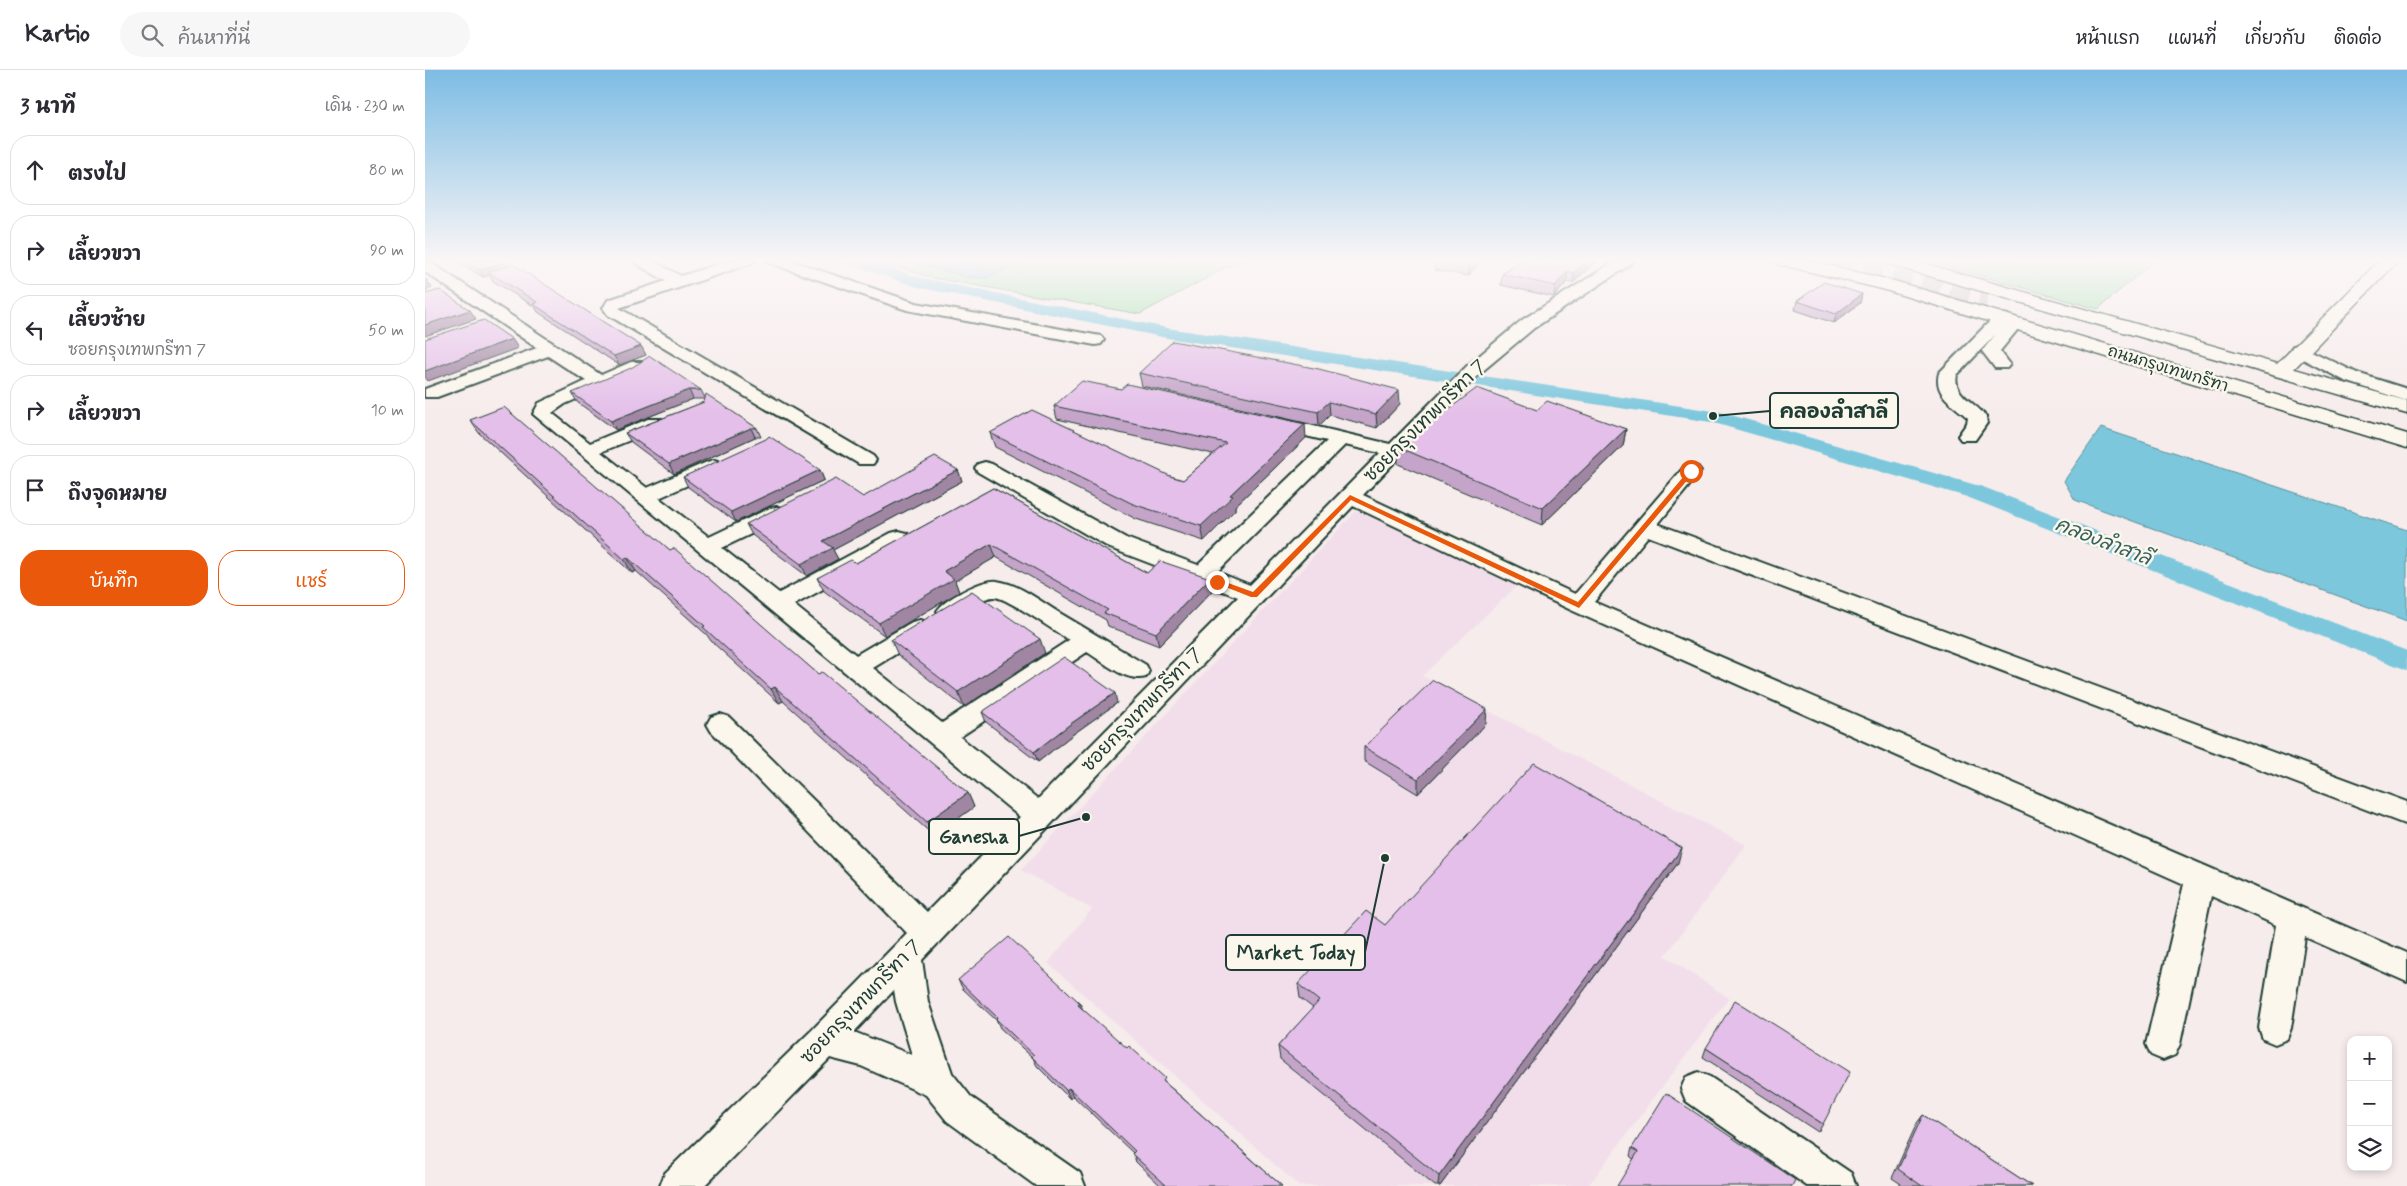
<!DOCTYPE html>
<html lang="th">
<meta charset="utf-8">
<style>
body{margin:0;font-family:Mynerve,"Playpen Sans Thai",sans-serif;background:#f7f7f7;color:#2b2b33}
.controls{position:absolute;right:15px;bottom:15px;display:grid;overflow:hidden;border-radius:10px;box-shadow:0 2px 8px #0003}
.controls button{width:45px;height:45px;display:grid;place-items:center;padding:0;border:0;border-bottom:1px solid #e1e1e2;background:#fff;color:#2b2b33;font:25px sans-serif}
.stop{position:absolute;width:15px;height:15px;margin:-11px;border:4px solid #ea580c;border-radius:50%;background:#fff}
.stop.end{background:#ea580c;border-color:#fff;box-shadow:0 1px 5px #0008}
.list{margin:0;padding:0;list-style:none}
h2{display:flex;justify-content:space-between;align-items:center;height:65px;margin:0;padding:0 20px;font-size:21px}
h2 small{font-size:16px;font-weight:400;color:#7c7c81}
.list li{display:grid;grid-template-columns:32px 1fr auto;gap:15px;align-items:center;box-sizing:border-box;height:70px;margin:0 10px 10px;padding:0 10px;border:1px solid #e1e1e2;border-radius:20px}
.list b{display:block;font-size:19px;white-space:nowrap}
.list p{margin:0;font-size:16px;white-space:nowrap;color:#7c7c81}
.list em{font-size:16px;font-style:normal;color:#7c7c81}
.actions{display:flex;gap:10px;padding:15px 20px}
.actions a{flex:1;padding:11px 0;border:1px solid #ea580c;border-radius:20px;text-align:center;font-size:18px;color:#ea580c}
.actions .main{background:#ea580c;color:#fff}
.icon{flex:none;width:28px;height:28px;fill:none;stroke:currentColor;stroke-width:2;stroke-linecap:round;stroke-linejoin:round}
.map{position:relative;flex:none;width:1982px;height:1116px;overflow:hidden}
header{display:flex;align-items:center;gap:30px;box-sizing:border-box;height:70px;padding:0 25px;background:#fff;border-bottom:1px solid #e1e1e2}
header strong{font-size:24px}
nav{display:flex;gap:28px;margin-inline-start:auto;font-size:18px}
.search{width:350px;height:45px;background:#f7f7f7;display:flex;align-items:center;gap:12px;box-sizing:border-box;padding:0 18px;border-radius:28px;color:#7c7c81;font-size:19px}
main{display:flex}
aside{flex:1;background:#fff}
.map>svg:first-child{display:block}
.built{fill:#f1deea}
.green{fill:#9ce0ac;stroke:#5e8e70}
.water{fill:#7dc7dd;stroke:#579099}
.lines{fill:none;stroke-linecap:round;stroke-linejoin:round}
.canal{fill:#7dc7dd;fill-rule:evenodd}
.primary-tunnel{stroke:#cbc9c6;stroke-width:20;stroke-dasharray:20 10;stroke-linecap:butt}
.minor-casing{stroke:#1f3d34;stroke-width:4}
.tertiary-casing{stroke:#1f3d34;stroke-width:3}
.primary-casing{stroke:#1f3d34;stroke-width:3}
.minor{fill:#fbf7ec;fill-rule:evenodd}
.tertiary{fill:#fbf7ec;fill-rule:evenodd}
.primary{fill:#fbf7ec;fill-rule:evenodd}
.wall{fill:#c4a4c8;stroke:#1f3d34}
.shaded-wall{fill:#a086a3;stroke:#1f3d34}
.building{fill:#e4bfe9;stroke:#1f3d34}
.route{fill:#ea580c}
.labels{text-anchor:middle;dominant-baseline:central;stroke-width:5;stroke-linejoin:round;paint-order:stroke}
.far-street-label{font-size:16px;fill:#1f3d34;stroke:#fbf7ec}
.street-label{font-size:19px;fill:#1f3d34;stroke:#fbf7ec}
.water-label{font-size:20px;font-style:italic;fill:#36605e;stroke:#fbf7ec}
.leader{fill:none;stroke:#1f3d34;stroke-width:2}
.callout-dot{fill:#1f3d34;stroke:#fbf7ec;stroke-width:2}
.callout{fill:#fbf7ec;stroke:#1f3d34;stroke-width:2}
.callout-label{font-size:20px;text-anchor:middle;font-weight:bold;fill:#1f3d34}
</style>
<header>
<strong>Kartio</strong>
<div class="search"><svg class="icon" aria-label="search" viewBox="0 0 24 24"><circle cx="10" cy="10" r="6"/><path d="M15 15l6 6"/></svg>ค้นหาที่นี่</div>
<nav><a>หน้าแรก</a><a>แผนที่</a><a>เกี่ยวกับ</a><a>ติดต่อ</a></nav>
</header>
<main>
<aside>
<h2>3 นาที<small>เดิน · 230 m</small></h2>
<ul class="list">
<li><svg class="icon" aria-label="ahead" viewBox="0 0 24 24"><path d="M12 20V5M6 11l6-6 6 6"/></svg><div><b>ตรงไป</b></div><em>80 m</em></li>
<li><svg class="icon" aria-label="right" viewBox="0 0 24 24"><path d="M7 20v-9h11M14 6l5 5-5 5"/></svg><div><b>เลี้ยวขวา</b></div><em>90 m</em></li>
<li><svg class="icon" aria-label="left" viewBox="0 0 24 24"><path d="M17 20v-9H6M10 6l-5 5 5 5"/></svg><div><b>เลี้ยวซ้าย</b><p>ซอยกรุงเทพกรีฑา 7</p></div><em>50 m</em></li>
<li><svg class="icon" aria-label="right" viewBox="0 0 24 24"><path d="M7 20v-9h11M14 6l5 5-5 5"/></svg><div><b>เลี้ยวขวา</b></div><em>10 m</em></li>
<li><svg class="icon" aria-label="arrive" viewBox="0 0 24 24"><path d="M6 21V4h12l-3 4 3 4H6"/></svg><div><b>ถึงจุดหมาย</b></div></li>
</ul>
<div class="actions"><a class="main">บันทึก</a><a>แชร์</a></div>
</aside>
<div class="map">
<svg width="1982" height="1116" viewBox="0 0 1982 1116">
<rect width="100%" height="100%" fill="#f6eceb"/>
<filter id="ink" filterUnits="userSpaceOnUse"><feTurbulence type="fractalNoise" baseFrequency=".02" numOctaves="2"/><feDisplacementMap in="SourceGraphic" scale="10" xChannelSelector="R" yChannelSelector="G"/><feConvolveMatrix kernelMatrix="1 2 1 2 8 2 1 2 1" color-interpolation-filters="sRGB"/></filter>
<g filter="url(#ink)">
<!-- built -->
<path class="built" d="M931 441 1097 511 997 606 1321 775 1240 886 1304 928 1163 1116H874L623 893 667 839 596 800Z"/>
<!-- green -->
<path class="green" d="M451 190H815L715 244 508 208Z
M1500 190H1730L1673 239Z"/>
<!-- water -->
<path class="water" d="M478 190H542L534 193 539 196 554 190H571L552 198 559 200 582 190H602L562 208 542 207Z
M1676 358 1982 460V551L1650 430 1639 411Z"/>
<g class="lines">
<!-- canal -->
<path class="canal" d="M419 190H442L496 208 742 258 1295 342 1558 417 1982 581V600L1542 427 1286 352 742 268 492 217 421 193Z"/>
<!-- primary-tunnel -->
<path class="primary-tunnel" d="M1409 190 1562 232"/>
<!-- minor casing -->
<g class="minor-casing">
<path id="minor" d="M0 190 5 192 176 305 206 292H218L221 296 218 300 140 334 127 343 165 373 223 349H237L240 353 237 357 176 382 222 418 282 392 289 390 296 392 299 396 296 400 234 428 284 467 345 438 352 437 359 438 363 443 359 448 297 478 354 523 466 463 474 461 482 463 485 468 482 473 369 535 431 585 487 552 495 550 503 552 507 558 503 564 448 598 517 653 644 570C631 562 579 525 568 527 547 529 538 553 516 547L512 541C520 529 557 509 572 511 594 514 615 531 633 542 662 559 691 577 721 595L724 601 721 607C701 613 679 592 662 582L535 667 613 729 813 527 685 478 553 402 550 398 553 394 560 392 567 394 701 468 773 495 902 371 843 357 840 353 843 349 850 347 965 374 1042 296 1097 250 1192 190H1209L1207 193 1109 258 1054 304 938 425 1150 524 1259 397 1266 395 1273 397 1276 401 1273 405 1233 454 1982 732V755L1223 466 1169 532 1982 883V912L1880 867 1866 958 1862 969 1850 974 1838 969 1834 958 1851 855 1786 826 1755 974 1750 985 1738 990 1726 985 1721 974 1759 814 1146 540 928 436 497 890 503 932 527 1003 546 1027 655 1103 660 1116H611L522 1051 501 1025 436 996 405 988 279 1116H235L240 1103 387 960 482 863 286 661 282 654 286 647 295 644 304 647 502 842 595 747 108 344 114 333 161 311 123 286 12 327H0V319L112 278 0 202ZM920 375 955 383 825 515 792 502ZM469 920 471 932 487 985 429 962Z
M208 190H226L256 206 307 190H329L327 193 194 238 448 386 451 390 448 394H434L183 245 178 238 183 230 241 211 210 193Z
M342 190H364L491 233 670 265 676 266 679 270 676 274 670 275 482 240 345 193Z
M1577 244 1583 245 1585 249 1580 255H1591L1593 259 1575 281 1585 294 1582 298H1570L1557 281 1571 264 1532 305C1527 325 1552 333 1561 347L1562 353 1550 370H1536L1533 366 1542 353 1543 348C1529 335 1508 324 1514 303L1571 245Z
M1874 275 1932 303 1982 319V331L1920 311 1868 284 1865 280 1868 276Z
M1273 1002 1285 1007 1426 1103 1431 1116H1382L1261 1031 1256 1019 1261 1007Z"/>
</g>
<!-- tertiary casing -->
<g class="tertiary-casing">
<path id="tertiary" d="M1955 190H1974L1863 305 1856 307 1849 305 1846 301 1849 297Z"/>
</g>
<!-- primary casing -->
<g class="primary-casing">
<path id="primary" d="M1350 190H1380L1469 211 1982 364V378L1457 219 1353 194Z
M1460 190H1487L1982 331V344L1463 194Z"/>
</g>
<!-- minor -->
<use href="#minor" class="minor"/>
<!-- tertiary -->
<use href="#tertiary" class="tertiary"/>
<!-- primary -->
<use href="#primary" class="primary"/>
</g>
<!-- wall -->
<path class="wall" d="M30 190H75L79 192 81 196 216 276 221 285 194 295 113 242 110 237 68 211 65 205 58 207Z
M1010 190H1056L1043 206 1010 200Z
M1099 190H1175L1167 195 1148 213 1142 212 1129 227 1076 215 1077 204Z
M1437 224 1435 233 1409 253 1370 240 1372 231Z
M714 303 975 334 952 358 905 345 894 356 717 316Z
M276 320 280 328 332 358 336 367H330L249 404 206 372 200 363 279 332 280 329H268L191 360 152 332 147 323Z
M629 336 881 368 810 436V440L779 471 711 449 570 377 565 363 745 406 758 410 788 384 632 349Z
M1112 340 1201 359 1198 376 1117 455 973 394V377Z
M45 350 245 480 393 604 543 723 549 737 509 766 358 631 354 633 286 571 282 565 211 501 207 503 54 363Z
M395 400 399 410 311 452 263 417 258 407Z
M533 400 537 411 408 480 413 489 382 506 327 465 321 454 438 427Z
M568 418 722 503 785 508 787 521 734 576 683 556 681 550 571 487 530 511 534 522 460 566 399 521 392 508 431 493Z
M466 570 620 583 539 637 473 585Z
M692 633 647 665 613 692 561 652 557 642Z
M1061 654 993 724 939 691V677Z
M1253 793 1015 1116H1010L855 989 853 976 888 938 875 928 873 914 960 855Z
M533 910 658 940 857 1116H736L711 1092 708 1083 648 1026 645 1029 612 996 608 988 575 958 572 951 538 919Z
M1281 978 1398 1054 1393 1062 1278 987Z
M1498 1045 1607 1116H1479L1467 1108 1492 1053Z
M1207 1078 1367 1116 1208 1089 1205 1086Z"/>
<!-- shaded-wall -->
<path class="shaded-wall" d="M1047 190H1056L1043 206 1044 193Z
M1163 190H1175L1167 195 1148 213 1149 203Z
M79 192 83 199 63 202 65 205 58 207 54 200Z
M1143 201 1142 212 1129 227 1130 216Z
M0 210H2L7 218 0 221Z
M1437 224 1435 233 1409 253 1411 244Z
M45 240 51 249 0 266V255Z
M87 269 93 278 3 311 0 307V301Z
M216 276 221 285 194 295 189 286Z
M264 320 268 329 191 360 186 351Z
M974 320 975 334 952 358 951 344Z
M904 332 905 345 894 356 893 342Z
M880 354 881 368 810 436V440L779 471 776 456 805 425Z
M326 358 330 367 249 404 244 394Z
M1201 359 1198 376 1117 455 1118 438Z
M395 400 399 410 311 452 306 442Z
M533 400 537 411 408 480 413 489 382 506 376 494 398 471Z
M566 474 571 487 530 511 534 522 460 566 454 553 519 501Z
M202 487 211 501 207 503 199 489Z
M785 508 787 521 734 576 731 563Z
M615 569 620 583 539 637 533 622Z
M350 617 358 631 354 633 346 619Z
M690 623 692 633 647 665 613 692 609 682 644 655Z
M1062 639 1061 654 993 724V709Z
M543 723 549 737 509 766 502 752Z
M1257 778 1253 793 1015 1116H1013L1014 1106Z
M655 933 659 942 653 935Z
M644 1018 648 1026 645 1029 641 1020Z"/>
<!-- building -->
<path class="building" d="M37 190H75L79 192 54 200Z
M1022 190H1047L1044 193Z
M1099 190H1163L1149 203 1143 201 1130 216 1077 204Z
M88 194 216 276 189 286 108 234 112 232 63 202Z
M1399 212 1437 224 1411 244 1372 231Z
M15 220 45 240 0 255V224Z
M59 250 87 269 0 301V269Z
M748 271 894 299 974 320 951 344 904 332 893 342 714 303Z
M225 286 276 320H264L186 351 147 323 206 298Z
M657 311 696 319 702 314 880 354 805 425 808 426 776 456 708 434 565 363 607 340 745 406 758 410 801 373 629 336Z
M1052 318 1112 340 1122 331 1201 359 1118 438 973 377Z
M281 324 332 358H326L244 394 200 363 279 332Z
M79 337 245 480 249 478 393 604 397 602 543 723 502 752 350 617 346 619 278 557 280 556 202 487 199 489 45 350Z
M344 366 395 400 306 442 258 407 341 369Z
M510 387 533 400 398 471 408 478 376 494 321 454 411 409 438 427Z
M568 418 722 503 735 491 785 508 731 563 679 543 683 540 566 474 519 501 529 509 454 553 392 508 426 490 431 493Z
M547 521 615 569 533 622 466 570Z
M639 587 690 623 644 655 609 682 557 642Z
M1008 610 1062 639 993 709 939 677Z
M1109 693 1257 778 1014 1106 853 976 894 931 873 914 941 841 960 855Z
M584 867 655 933 653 935 702 978 704 976 740 1008 738 1011 857 1116H742L707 1084 710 1081 644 1018 641 1020 607 987 609 985 571 949 572 947 533 910Z
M1310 930 1425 1002 1398 1054 1281 978Z
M1241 1023 1370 1110 1367 1116H1192L1213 1082 1207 1078Z
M1498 1045 1607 1116H1497L1473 1099Z"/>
</g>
<!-- sky -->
<linearGradient id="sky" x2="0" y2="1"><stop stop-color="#7dbce4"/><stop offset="0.55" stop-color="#fbf6f6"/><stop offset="1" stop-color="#fbf6f6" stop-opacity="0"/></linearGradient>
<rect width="1982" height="346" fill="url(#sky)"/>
<!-- route -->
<path class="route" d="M1264 400 1270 401 1154 538 926 430 832 527H826L788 512 792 509 828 522 925 425 1153 532Z"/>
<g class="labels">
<!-- far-street labels -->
<g class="far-street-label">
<text transform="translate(1743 299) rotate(17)">ถนนกรุงเทพกรีฑา</text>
</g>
<!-- street labels -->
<g class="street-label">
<text transform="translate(1000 351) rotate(-45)">ซอยกรุงเทพกรีฑา 7</text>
<text transform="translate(717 640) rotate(-46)">ซอยกรุงเทพกรีฑา 7</text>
<text transform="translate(436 932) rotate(-46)">ซอยกรุงเทพกรีฑา 7</text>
</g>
<!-- water labels -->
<g class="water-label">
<text transform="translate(1678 472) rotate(21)">คลองลำสาลี</text>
</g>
</g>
<!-- callouts -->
<path class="leader" d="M1288 346L1345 341M661 747L594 766M960 788L940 882"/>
<g class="callout-dot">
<circle cx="1288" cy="346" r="5"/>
<circle cx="661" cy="747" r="5"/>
<circle cx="960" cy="788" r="5"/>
</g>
<g class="callout">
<rect x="1345" y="323" width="128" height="35" rx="5"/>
<rect x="504" y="749" width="90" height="35" rx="5"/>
<rect x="801" y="865" width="139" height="35" rx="5"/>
</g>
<g class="callout-label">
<text x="1409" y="348">คลองลำสาลี</text>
<text x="549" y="773">Ganesha</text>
<text x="871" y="889">Market Today</text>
</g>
</svg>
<div class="controls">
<button>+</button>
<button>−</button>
<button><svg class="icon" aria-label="layers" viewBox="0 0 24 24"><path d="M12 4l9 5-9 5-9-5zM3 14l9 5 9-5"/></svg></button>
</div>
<div class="stop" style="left:1266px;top:401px"></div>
<div class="stop end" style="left:792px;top:512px"></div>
</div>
</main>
